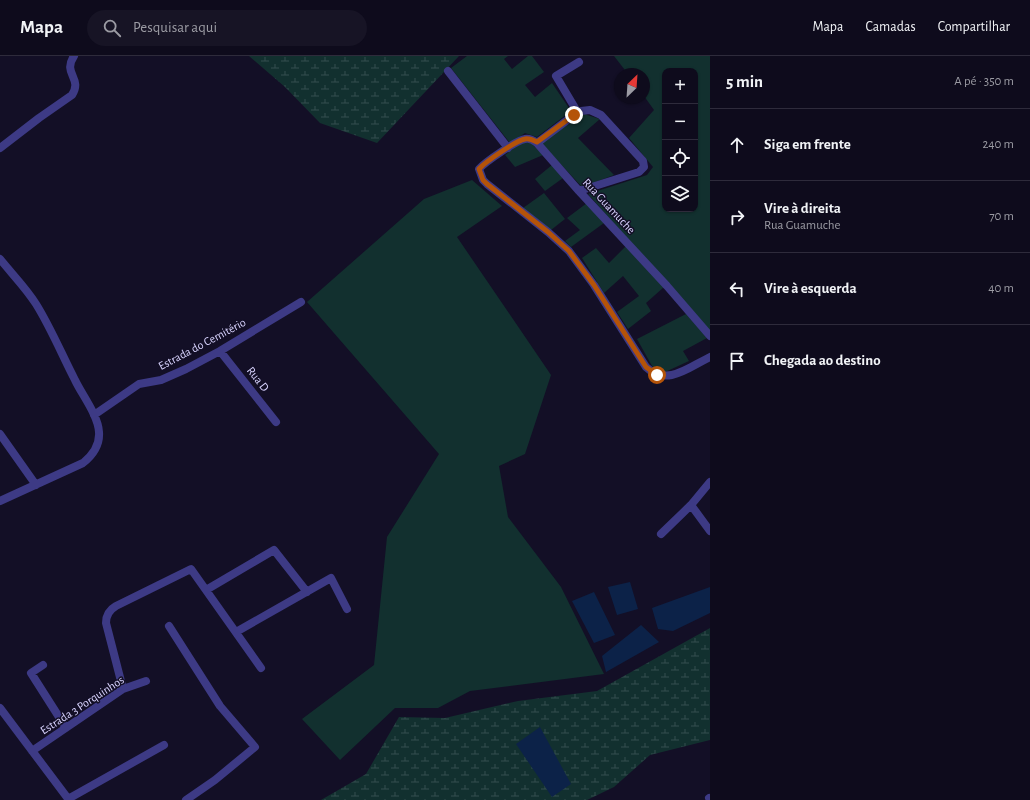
<!DOCTYPE html>
<html lang="pt">
<meta charset="utf-8">
<style>
body{margin:0;font-family:"Alegreya Sans",sans-serif;background:#171425;color:#f1f3f6}
.controls{position:absolute;right:12px;top:12px;display:grid;overflow:hidden;border-radius:8px;box-shadow:0 1px 3px #0004}
.controls button{width:36px;height:36px;display:grid;place-items:center;padding:0;border:0;border-bottom:1px solid #2e2b3b;background:#0e0b1c;color:#f1f3f6;font:20px sans-serif}
.compass{position:absolute;left:614px;top:12px;width:36px;height:36px;border-radius:50%;background:#0e0b1c;box-shadow:0 1px 3px #0004;rotate:25deg}
.stop{position:absolute;width:12px;height:12px;margin:-9px;border:3px solid #b45309;border-radius:50%;background:#fff}
.stop.end{background:#b45309;border-color:#fff;box-shadow:0 1px 4px #0008}
.list{margin:0;padding:0;list-style:none}
h2{display:flex;justify-content:space-between;align-items:center;height:52px;margin:0;padding:0 16px;font-size:17px}
h2 small{font-size:13px;font-weight:400;color:#9b9ba3}
.list li{display:grid;grid-template-columns:26px 1fr auto;gap:12px;align-items:center;box-sizing:border-box;height:72px;padding:0 16px;border-top:1px solid #2e2b3b}
.list b{display:block;font-size:15px;white-space:nowrap}
.list p{margin:0;font-size:13px;white-space:nowrap;color:#9b9ba3}
.list em{font-size:13px;font-style:normal;color:#9b9ba3}
.icon{flex:none;width:22px;height:22px;fill:none;stroke:currentColor;stroke-width:2;stroke-linecap:round;stroke-linejoin:round}
.map{position:relative;flex:none;width:710px;height:744px;overflow:hidden}
header{display:flex;align-items:center;gap:24px;box-sizing:border-box;height:56px;padding:0 20px;background:#0e0b1c;border-bottom:1px solid #2e2b3b}
header strong{font-size:19px}
nav{display:flex;gap:22px;margin-inline-start:auto;font-size:14px}
.search{width:280px;height:36px;background:#171425;display:flex;align-items:center;gap:10px;box-sizing:border-box;padding:0 14px;border-radius:22px;color:#9b9ba3;font-size:15px}
main{display:flex}
aside{flex:1;background:#0e0b1c}
.map>svg:first-child{display:block}
.green{fill:#12302f;fill-rule:evenodd}
.wetland{fill:url(#wetland-marsh)}
.water{fill:#0c2248}
.lines{fill:none;stroke-linecap:round;stroke-linejoin:round}
.minor{stroke:#3d3a85;stroke-width:8}
.route{stroke:#b45309;stroke-width:5}
.labels{text-anchor:middle;dominant-baseline:central;stroke-width:3;stroke-linejoin:round;paint-order:stroke}
.street-label{font-size:12px;fill:#d9d4ff;stroke:#130f26}
</style>
<header>
<strong>Mapa</strong>
<div class="search"><svg class="icon" aria-label="search" viewBox="0 0 24 24"><circle cx="10" cy="10" r="6"/><path d="M15 15l6 6"/></svg>Pesquisar aqui</div>
<nav><a>Mapa</a><a>Camadas</a><a>Compartilhar</a></nav>
</header>
<main>
<div class="map">
<svg width="710" height="744" viewBox="0 0 710 744">
<defs>
<pattern id="wetland-marsh" width="20" height="14" patternUnits="userSpaceOnUse"><rect width="20" height="14" fill="#12302f"/><path d="M1 5h8M5 5V1M11 12h8M15 12V8" fill="none" stroke="#344d4e"/></pattern>
</defs>
<rect width="100%" height="100%" fill="#130f26"/>
<!-- green -->
<path class="green" d="M467 0H508L504 3 512 13 528 0H532L544 16 525 29 535 41 552 27 571 55 537 81 525 77 510 87 451 12Z
M614 0H710V276L588 138 647 119 653 111 629 82 654 54 644 40V18H628ZM665 15H695V153H665Z
M584 58 600 63 578 82 614 119 582 131 541 87Z
M522 86 531 87 543 99 515 111 505 99Z
M552 109 563 122 545 135 535 123Z
M472 124 502 150 457 181 551 319 525 398 499 410 508 461 561 531 604 618 470 635 438 652H395L340 704 302 663 374 609 387 481 439 398 307 246 424 143Z
M544 137 565 163 551 174 523 152Z
M587 147 604 167 571 191 565 185 580 174 567 162Z
M626 190 664 231 646 247 651 255 628 273 617 256 639 240 623 220 604 237 582 202 596 192 609 207Z
M686 258 707 282 683 295 689 305 663 317 652 310 637 283Z"/>
<!-- wetland -->
<path class="wetland" d="M249 0H459L377 87 320 67 285 31Z
M710 572V684L650 699 614 731 587 744H321L366 718 399 661 445 662 518 645 597 635Z"/>
<!-- water -->
<path class="water" d="M630 526 638 553 617 559 608 531Z
M710 531V557L673 575 658 573 652 552Z
M594 536 615 579 594 587 572 545Z
M641 569 659 586 606 616 602 600Z
M540 671 571 728 552 741 516 688Z"/>
<g class="lines">
<!-- minor -->
<path class="minor" d="M448 15 508 92
M578 57 556 20 579 6
M537 87 574 59 581 55 590 54 601 59 643 105 644 111 639 116 579 135
M0 92 39 62 72 39C83 22 62 18 74 0
M0 203C12 218 26 232 36 248 51 272 62 299 75 324 82 339 98 359 99 376 100 389 93 399 83 407L0 445
M710 280 667 230 579 135 537 87C533 84 529 82 525 83 517 84 485 106 479 113L483 124 487 128 548 176 569 195 594 229 646 311C667 331 689 311 710 301
M220 295 276 366
M94 359 139 328 161 324 186 313 220 295 301 246
M0 378 36 429
M691 449 710 426
M661 478 691 449 710 475
M206 534 274 494 307 536
M169 570 220 650 255 691 215 724 186 744
M236 576 331 522 347 553
M43 609 31 617 66 672
M123 633 106 567C106 559 109 554 116 550L191 513 261 612
M0 652 69 744
M32 695 123 633 146 625
M709 742 710 744
M68 743 164 689"/>
</g>
<g class="lines">
<!-- route -->
<path class="route" d="M574 59 537 86C533 84 529 82 525 83 517 84 485 106 479 113L483 124 487 128 548 176 569 195 594 229 646 311 657 319"/>
</g>
<g class="labels">
<!-- street labels -->
<g class="street-label">
<text transform="translate(609 150) rotate(47)">Rua Guamuche</text>
<text transform="translate(202 288) rotate(-28)">Estrada do Cemitério</text>
<text transform="translate(258 323) rotate(52)">Rua D</text>
<text transform="translate(82 649) rotate(-33)">Estrada 3 Porquinhos</text>
</g>
</g>
</svg>
<div class="controls">
<button>+</button>
<button>−</button>
<button><svg class="icon" aria-label="locate" viewBox="0 0 24 24"><circle cx="12" cy="12" r="6"/><path d="M12 2v4M12 18v4M2 12h4M18 12h4"/></svg></button>
<button><svg class="icon" aria-label="layers" viewBox="0 0 24 24"><path d="M12 4l9 5-9 5-9-5zM3 14l9 5 9-5"/></svg></button>
</div>
<svg class="compass" viewBox="-18 -18 36 36"><path d="M0-13l5 13h-10z" fill="#e53935"/><path d="M0 13l5-13h-10z" fill="#9b9ba3"/></svg>
<div class="stop" style="left:657px;top:319px"></div>
<div class="stop end" style="left:574px;top:59px"></div>
</div>
<aside>
<h2>5 min<small>A pé · 350 m</small></h2>
<ul class="list">
<li><svg class="icon" aria-label="ahead" viewBox="0 0 24 24"><path d="M12 20V5M6 11l6-6 6 6"/></svg><div><b>Siga em frente</b></div><em>240 m</em></li>
<li><svg class="icon" aria-label="right" viewBox="0 0 24 24"><path d="M7 20v-9h11M14 6l5 5-5 5"/></svg><div><b>Vire à direita</b><p>Rua Guamuche</p></div><em>70 m</em></li>
<li><svg class="icon" aria-label="left" viewBox="0 0 24 24"><path d="M17 20v-9H6M10 6l-5 5 5 5"/></svg><div><b>Vire à esquerda</b></div><em>40 m</em></li>
<li><svg class="icon" aria-label="arrive" viewBox="0 0 24 24"><path d="M6 21V4h12l-3 4 3 4H6"/></svg><div><b>Chegada ao destino</b></div></li>
</ul>
</aside>
</main>
